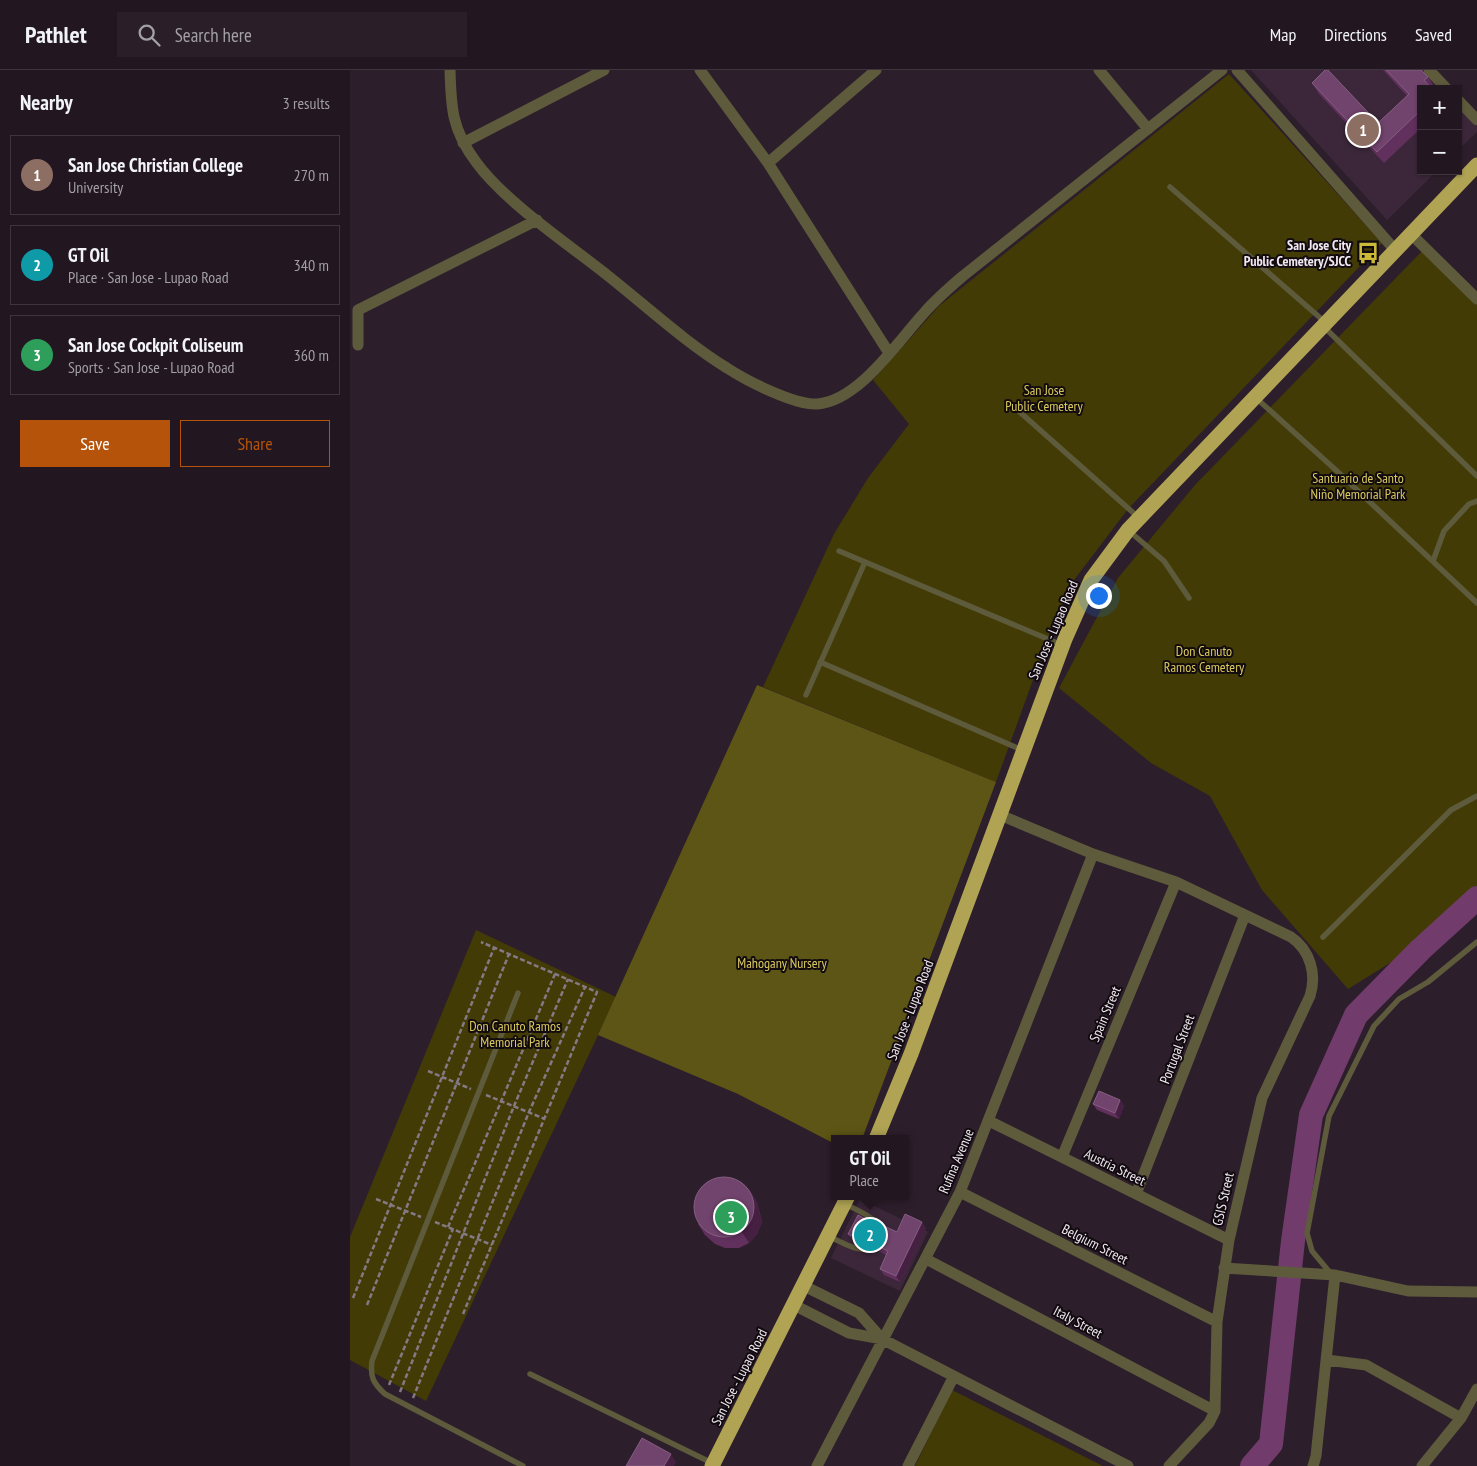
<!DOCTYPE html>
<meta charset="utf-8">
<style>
body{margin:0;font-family:"PT Sans Narrow",sans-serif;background:#2a1f29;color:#f1f3f6}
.controls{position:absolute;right:15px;top:15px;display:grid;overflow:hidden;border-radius:0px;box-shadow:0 1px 4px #0004}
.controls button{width:45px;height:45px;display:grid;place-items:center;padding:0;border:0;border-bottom:1px solid #3f353e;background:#221620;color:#f1f3f6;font:25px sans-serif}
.you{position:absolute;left:748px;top:525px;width:18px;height:18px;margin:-12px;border:4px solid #fff;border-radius:50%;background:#1a73e8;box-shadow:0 0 0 8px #1a73e833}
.badge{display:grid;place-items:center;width:32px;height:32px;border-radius:50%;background:#b45309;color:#fff;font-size:16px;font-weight:700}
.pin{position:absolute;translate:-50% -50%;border:2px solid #fff;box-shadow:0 1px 5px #0006}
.popup{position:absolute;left:481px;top:1065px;width:78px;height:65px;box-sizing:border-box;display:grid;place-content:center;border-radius:0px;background:#221620;filter:drop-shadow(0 1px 4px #0005);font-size:16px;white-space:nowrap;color:#a29fa5}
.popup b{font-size:19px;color:#f1f3f6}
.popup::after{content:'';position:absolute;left:50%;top:100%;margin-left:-10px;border:10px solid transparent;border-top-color:#221620}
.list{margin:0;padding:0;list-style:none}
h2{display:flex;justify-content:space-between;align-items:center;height:65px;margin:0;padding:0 20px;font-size:21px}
h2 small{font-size:16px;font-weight:400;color:#a29fa5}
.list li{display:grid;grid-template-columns:32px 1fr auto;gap:15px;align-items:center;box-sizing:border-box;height:80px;margin:0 10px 10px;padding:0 10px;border:1px solid #3f353e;border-radius:0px}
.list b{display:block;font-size:19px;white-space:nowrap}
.list p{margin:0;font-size:16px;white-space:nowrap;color:#a29fa5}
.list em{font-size:16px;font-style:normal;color:#a29fa5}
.actions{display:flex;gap:10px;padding:15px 20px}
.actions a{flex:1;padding:11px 0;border:1px solid #b45309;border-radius:0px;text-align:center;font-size:18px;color:#b45309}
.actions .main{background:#b45309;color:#fff}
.icon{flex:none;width:28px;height:28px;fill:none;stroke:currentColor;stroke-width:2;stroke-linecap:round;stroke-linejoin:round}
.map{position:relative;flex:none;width:1127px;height:1396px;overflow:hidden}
header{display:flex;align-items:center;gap:30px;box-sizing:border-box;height:70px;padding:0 25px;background:#221620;border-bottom:1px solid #3f353e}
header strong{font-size:24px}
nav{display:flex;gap:28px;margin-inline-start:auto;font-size:18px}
.search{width:350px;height:45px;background:#2a1f29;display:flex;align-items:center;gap:12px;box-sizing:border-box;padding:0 18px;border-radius:0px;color:#a29fa5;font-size:19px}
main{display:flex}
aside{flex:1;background:#221620}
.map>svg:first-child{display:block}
.built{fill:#3b2739}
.green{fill:#423b06}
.forest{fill:#5d5515}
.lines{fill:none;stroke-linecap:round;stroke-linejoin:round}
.river{stroke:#713b6c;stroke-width:24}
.path{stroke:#857984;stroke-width:2.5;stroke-dasharray:5 2.5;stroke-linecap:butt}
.lane{stroke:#5e5a3c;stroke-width:5.5}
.street{stroke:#5e5a3c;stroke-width:11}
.highway{stroke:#b0a454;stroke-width:15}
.wall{fill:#61305d}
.shaded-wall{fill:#462042}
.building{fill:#71446d;stroke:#855d82}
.labels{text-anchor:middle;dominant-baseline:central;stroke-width:4;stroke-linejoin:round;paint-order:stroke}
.poi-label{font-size:14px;font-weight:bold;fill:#f2e8f1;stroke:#110b10;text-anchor:end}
.park-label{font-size:14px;fill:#daca5c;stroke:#110b10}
.street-label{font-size:14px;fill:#f2e8f1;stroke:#110b10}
</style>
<header>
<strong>Pathlet</strong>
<div class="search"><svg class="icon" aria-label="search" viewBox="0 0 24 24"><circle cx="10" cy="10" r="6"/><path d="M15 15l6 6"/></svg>Search here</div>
<nav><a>Map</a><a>Directions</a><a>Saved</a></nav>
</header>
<main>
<aside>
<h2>Nearby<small>3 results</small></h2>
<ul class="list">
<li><span class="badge" style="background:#8d6e63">1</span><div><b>San Jose Christian College</b><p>University</p></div><em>270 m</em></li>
<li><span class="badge" style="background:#0f9aa8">2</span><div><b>GT Oil</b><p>Place · San Jose - Lupao Road</p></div><em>340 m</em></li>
<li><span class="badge" style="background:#2e9e5b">3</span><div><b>San Jose Cockpit Coliseum</b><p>Sports · San Jose - Lupao Road</p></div><em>360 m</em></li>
</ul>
<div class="actions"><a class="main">Save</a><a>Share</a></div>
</aside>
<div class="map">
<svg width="1127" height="1396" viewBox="0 0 1127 1396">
<rect width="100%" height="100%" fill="#2d1e2b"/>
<!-- built -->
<path class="built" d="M901 0H1074L1091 19H1071V101H1087L1037 150Z
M1108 37 1127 57V62L1108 80Z
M510 1129 578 1162 550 1221 481 1188Z"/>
<!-- green -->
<path class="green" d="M879 4 1032 173 778 439 724 510 701 560 646 712 413 617 484 464 518 408 559 354 523 310 589 236Z
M1073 180 1127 233V839L998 919 912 820 860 726 801 693 709 618 768 508 845 415Z
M126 860 266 927 76 1331 0 1290V1167Z
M602 1320 753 1396H565Z"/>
<!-- forest -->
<path class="forest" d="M407 615 646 712 512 1069H485V1074L388 1024 248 965Z"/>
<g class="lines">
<!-- river -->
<path class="river" d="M902 1396 921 1374 943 1171 961 1045 1006 945 1070 880 1127 828"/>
<!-- path -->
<path class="path" d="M78 1001 121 1019
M136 1025 195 1049
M26 1129 71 1147
M85 1152 142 1175
M98 1157 205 904
M3 1228 144 878
M17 1235 159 884
M113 1244 247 922 131 872
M39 1315 103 1159
M50 1322 164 1036 218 909
M63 1328 179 1042 235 917"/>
<!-- lane -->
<path class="lane" d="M820 117 975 252
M973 256 1127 406
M905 327 988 402 1127 533
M663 336 788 447
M778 460 814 491 839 528
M489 481 712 575
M1083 491 1094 461 1119 434 1127 431
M470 592 672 680
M456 625 515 492
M973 867 1101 740 1127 726
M168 923 22 1291C20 1307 23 1313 35 1324L173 1396
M478 1166C488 1170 501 1179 511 1179 516 1180 521 1177 525 1173 542 1152 508 1141 495 1134
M982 1205 962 1181 957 1163 979 1046 1024 956 1049 929 1078 912 1127 872
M180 1304 362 1393"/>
<!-- street -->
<path class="street" d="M100 0C101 38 102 60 126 92 155 132 218 174 257 205 295 235 336 273 377 298 397 311 444 335 467 334 509 331 548 271 574 243 586 229 599 218 613 206L872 0
M350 0 418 93
M526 0 418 93 539 283
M749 0 798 59
M887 0 1045 180
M1079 0 1097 19
M1108 30 1127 50
M113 73 254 0
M1061 164 1127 229
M8 275V240L187 150
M650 745 743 784 826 812 941 867C960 880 967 904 960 926L912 1028 879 1170 867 1252 865 1341 859 1353 819 1396
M639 1051 879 1170
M712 1087 826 812
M610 1122 867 1252
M786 1124 895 845
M576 1189 865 1341
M874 1198 985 1205 1058 1221 1127 1222
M454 1216 509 1243 532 1269
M444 1235 499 1263 532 1269 778 1396
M977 1290 1016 1295 1111 1348
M467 1396 610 1122 743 784
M558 1396 604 1306
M963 1396 966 1386 985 1205
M1072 1396 1111 1348 1127 1319"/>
<!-- highway -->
<path class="highway" d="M526 1069 561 984 715 569 741 510 778 460 1127 95
M362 1396 498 1126"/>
</g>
<!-- wall -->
<path class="wall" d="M1033 0H1071L1078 7 1085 18 1084 19H1071V58L1034 93 969 24 962 13 1028 53 1057 26Z
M770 1030 774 1036 769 1049 747 1040 743 1034Z
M400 1121 407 1132 412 1152 407 1164 399 1173 389 1178H375L365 1174 355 1165 348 1154Z
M576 1158 550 1212 534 1205 530 1199 536 1185 525 1179 521 1173 547 1162Z
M525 1160 521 1170 515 1174 500 1167 498 1164Z"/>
<!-- shaded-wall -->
<path class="shaded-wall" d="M770 1030 774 1036 769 1049 765 1043Z
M400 1121 407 1132 412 1152 407 1164 399 1173 392 1162Z
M572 1152 576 1158 550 1212 546 1206Z
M523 1157 525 1160 521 1170 519 1167Z
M321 1384 326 1392 324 1396H314Z"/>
<!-- building -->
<path class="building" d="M975 0H978L1028 53 1059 24 1036 0H1071L1078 7 1074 10 1082 19H1071V40L1027 82 962 13Z
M749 1021 770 1030 765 1043 743 1034Z
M344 1137a30 30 0 1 1 60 0a30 30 0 1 1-60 0Z
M555 1144 572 1152 546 1206 530 1199 538 1181 521 1173 529 1162 530 1154 547 1162Z
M508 1145 517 1150 523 1157 519 1167 513 1171 498 1164Z
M292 1368 321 1384 314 1396H276Z"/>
<!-- icons -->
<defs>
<g id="bus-bare" transform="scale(1.725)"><path d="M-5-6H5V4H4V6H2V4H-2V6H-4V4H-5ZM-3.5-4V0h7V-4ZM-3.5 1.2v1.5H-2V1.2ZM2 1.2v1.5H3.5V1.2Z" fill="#cbb939" stroke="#110b10" stroke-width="2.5" paint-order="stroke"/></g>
</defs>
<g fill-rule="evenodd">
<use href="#bus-bare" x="1018" y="183"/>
</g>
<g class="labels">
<!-- poi labels -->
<g class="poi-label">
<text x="1001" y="175">San Jose City<tspan x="1001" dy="16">Public Cemetery/SJCC</tspan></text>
</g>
<!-- park labels -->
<g class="park-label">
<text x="694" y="320">San Jose<tspan x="694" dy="16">Public Cemetery</tspan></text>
<text x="1008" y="408">Santuario de Santo<tspan x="1008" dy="16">Niño Memorial Park</tspan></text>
<text x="854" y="581">Don Canuto<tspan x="854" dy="16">Ramos Cemetery</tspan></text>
<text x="432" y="893">Mahogany Nursery</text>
<text x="165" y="956">Don Canuto Ramos<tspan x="165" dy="16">Memorial Park</tspan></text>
</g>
<!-- street labels -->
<g class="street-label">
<text transform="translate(703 560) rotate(-67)">San Jose - Lupao Road</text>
<text transform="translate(560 940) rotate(-69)">San Jose - Lupao Road</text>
<text transform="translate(755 944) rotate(-67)">Spain Street</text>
<text transform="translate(827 979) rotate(-69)">Portugal Street</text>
<text transform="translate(606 1091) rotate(-67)">Rufina Avenue</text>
<text transform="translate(765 1097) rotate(26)">Austria Street</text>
<text transform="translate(873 1129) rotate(-77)">GSIS Street</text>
<text transform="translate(745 1174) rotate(27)">Belgium Street</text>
<text transform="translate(728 1252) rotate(28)">Italy Street</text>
<text transform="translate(389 1307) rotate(-63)">San Jose - Lupao Road</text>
</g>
</g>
</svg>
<div class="controls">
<button>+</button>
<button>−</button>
</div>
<div class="you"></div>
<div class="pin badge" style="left:1013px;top:60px;background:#8d6e63">1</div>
<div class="pin badge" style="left:520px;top:1165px;background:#0f9aa8">2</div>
<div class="popup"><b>GT Oil</b>Place</div>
<div class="pin badge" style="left:381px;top:1147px;background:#2e9e5b">3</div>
</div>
</main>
